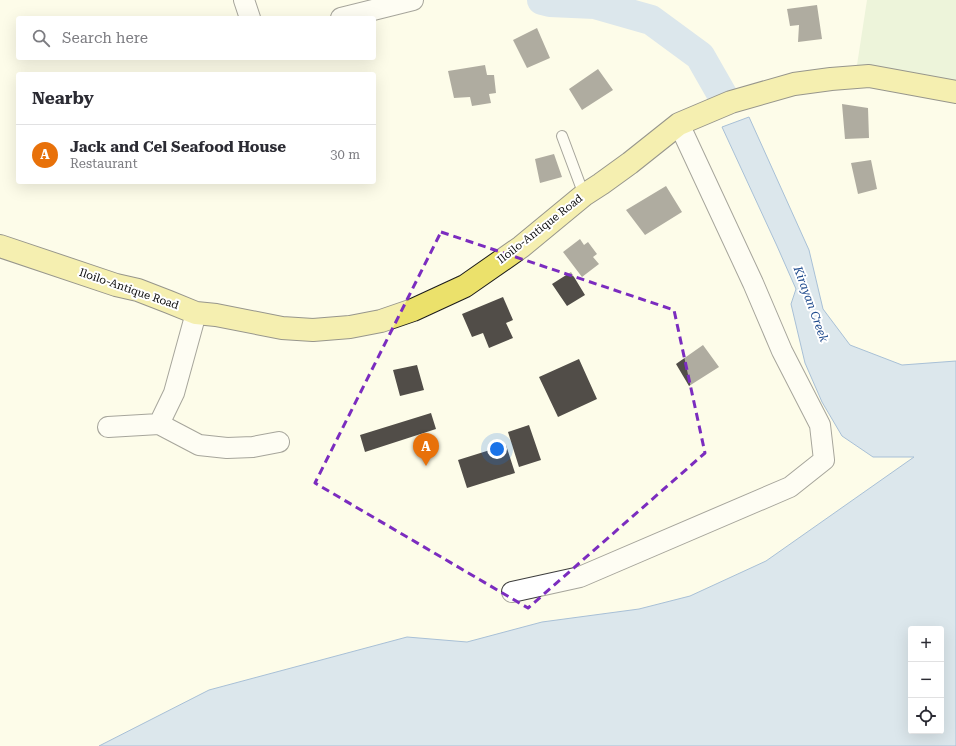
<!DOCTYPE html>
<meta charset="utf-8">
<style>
body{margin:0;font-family:"Roboto Serif",serif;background:#f2f2f3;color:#2b2b33}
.controls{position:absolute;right:12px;bottom:12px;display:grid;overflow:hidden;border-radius:4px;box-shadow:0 4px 16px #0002}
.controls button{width:36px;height:36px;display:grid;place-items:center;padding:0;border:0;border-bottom:1px solid #e1e1e2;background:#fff;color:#2b2b33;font:20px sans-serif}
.you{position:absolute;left:497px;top:449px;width:14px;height:14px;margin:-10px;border:3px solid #fff;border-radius:50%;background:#1a73e8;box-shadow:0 0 0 6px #1a73e833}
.badge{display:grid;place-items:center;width:26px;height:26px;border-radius:50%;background:#0f766e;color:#fff;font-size:13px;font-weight:700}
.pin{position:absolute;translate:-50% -33px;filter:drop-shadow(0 1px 2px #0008)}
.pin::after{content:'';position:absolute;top:21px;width:14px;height:12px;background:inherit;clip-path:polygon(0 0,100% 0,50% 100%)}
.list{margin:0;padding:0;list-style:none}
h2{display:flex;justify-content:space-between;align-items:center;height:52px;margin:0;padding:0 16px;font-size:17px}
h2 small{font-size:13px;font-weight:400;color:#7c7c81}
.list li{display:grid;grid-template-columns:26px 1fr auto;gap:12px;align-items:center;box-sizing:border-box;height:60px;padding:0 16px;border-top:1px solid #e1e1e2}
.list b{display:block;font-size:15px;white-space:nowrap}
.list p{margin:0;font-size:13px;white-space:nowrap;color:#7c7c81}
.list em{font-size:13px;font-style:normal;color:#7c7c81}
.icon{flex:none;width:22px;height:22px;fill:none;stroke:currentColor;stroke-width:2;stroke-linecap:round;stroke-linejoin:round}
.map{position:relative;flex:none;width:956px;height:746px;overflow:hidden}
.search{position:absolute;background:#fff;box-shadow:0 4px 16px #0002;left:16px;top:16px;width:360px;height:44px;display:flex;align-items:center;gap:10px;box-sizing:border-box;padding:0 14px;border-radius:4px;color:#7c7c81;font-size:15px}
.panel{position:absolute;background:#fff;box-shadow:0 4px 16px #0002;left:16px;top:72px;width:360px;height:112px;border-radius:4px}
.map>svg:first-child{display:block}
.pitch{fill:#d9ebc8}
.water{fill:#b3ceef;stroke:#4178bf;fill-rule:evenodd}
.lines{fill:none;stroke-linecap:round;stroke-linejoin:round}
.river{stroke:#b3ceef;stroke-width:30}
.building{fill:#514d48}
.service-casing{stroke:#3d3d3d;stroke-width:12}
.minor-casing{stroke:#3d3d3d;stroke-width:22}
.primary-casing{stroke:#1b1b1b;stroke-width:24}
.service{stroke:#fff;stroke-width:10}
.minor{stroke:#fff;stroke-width:20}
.primary{stroke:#ebe16b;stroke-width:22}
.marked{fill:none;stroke:#7b2cbf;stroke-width:3;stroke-dasharray:8 5;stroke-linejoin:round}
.labels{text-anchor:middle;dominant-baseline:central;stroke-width:4;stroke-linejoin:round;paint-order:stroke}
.street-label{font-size:11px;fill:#0a0a0a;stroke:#fff}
.water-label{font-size:12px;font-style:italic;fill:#214c8e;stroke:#fff}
</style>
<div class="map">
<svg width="956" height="746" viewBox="0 0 956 746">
<rect width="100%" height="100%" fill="#fdfce9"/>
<!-- pitch -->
<path class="pitch" d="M867 0H956V84L857 65Z"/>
<!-- water -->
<path class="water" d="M749 117 809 250 823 309 850 345 902 365 956 361V746H99L209 690 407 637 467 642 542 622 639 609 690 596 766 561 914 457H873L842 436 822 402 805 363 791 304 796 289 777 246 722 127ZM911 629H941V731H911Z"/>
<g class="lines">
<!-- river -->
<path class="river" d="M542 0 550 2 595 4 651 20 700 56 724 98"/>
</g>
<!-- building -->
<path class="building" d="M817 5 822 39 798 42 799 25 790 26 787 9Z
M537 28 550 58 527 68 513 40Z
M485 65 487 75H494L496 93 489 94 491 103 472 106 470 97 454 98 448 71Z
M598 69 613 90 582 110 569 89Z
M842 104 868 108 869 138 845 139Z
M554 154 562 177 540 183 535 159Z
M871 160 877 189 858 194 851 163Z
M666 186 682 212 645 235 626 210Z
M580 239 584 245 588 242 597 254 593 257 599 264 582 277 563 252Z
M571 272 585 295 567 306 552 284Z
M503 297 513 320 506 323 513 338 489 348 483 333 472 337 462 314Z
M703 345 719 367 689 386 676 364Z
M579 359 597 399 558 417 539 377Z
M417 365 424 390 400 396 393 370Z
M431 413 436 429 365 452 360 435Z
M529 425 541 460 519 467 508 432Z
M506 445 515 473 467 488 458 460Z"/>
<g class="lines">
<!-- service casing -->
<g class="service-casing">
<path id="service" d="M562 136 584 195"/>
</g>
<!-- minor casing -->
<g class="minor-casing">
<path id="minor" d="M244 0 250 18
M341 18 413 0
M196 313 174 393 159 424 199 445 227 448 253 447 279 442
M108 427 159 424
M512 592 580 577 790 487 824 460 820 425 782 351 753 283 679 124"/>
</g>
<!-- primary casing -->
<g class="primary-casing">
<path id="primary" d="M0 246 116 285 138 290 169 302 196 313 216 315 282 328 313 330 350 327 381 321 413 310 465 286 521 247 584 195 601 184 630 163 679 124 731 102 794 84 831 79 869 76 956 92"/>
</g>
<!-- service -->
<use href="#service" class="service"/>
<!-- minor -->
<use href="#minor" class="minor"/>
<!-- primary -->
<use href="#primary" class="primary"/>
</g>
<!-- marked area -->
<path d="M0 0H956V746H0ZM441 232 674 310 705 453 528 608 315 483Z" fill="#fdfce9" fill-opacity=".55" fill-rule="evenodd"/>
<path class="marked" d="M441 232 674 310 705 453 528 608 315 483Z"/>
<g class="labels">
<!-- street labels -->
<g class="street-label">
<text transform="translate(540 229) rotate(-38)">Iloilo-Antique Road</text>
<text transform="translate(129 289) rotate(19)">Iloilo-Antique Road</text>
</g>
<!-- water labels -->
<g class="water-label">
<text transform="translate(811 304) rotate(70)">Kirayan Creek</text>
</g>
</g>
</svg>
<div class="controls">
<button>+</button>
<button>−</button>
<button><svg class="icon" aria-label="locate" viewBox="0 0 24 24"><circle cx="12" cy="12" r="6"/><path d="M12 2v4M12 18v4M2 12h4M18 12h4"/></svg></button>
</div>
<div class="you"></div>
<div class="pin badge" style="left:426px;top:466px;background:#e8710a">A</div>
<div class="search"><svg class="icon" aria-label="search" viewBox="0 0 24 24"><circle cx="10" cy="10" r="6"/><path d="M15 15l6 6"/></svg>Search here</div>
<section class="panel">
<h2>Nearby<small></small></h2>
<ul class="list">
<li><span class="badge" style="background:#e8710a">A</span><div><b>Jack and Cel Seafood House</b><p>Restaurant</p></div><em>30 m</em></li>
</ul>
</section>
</div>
